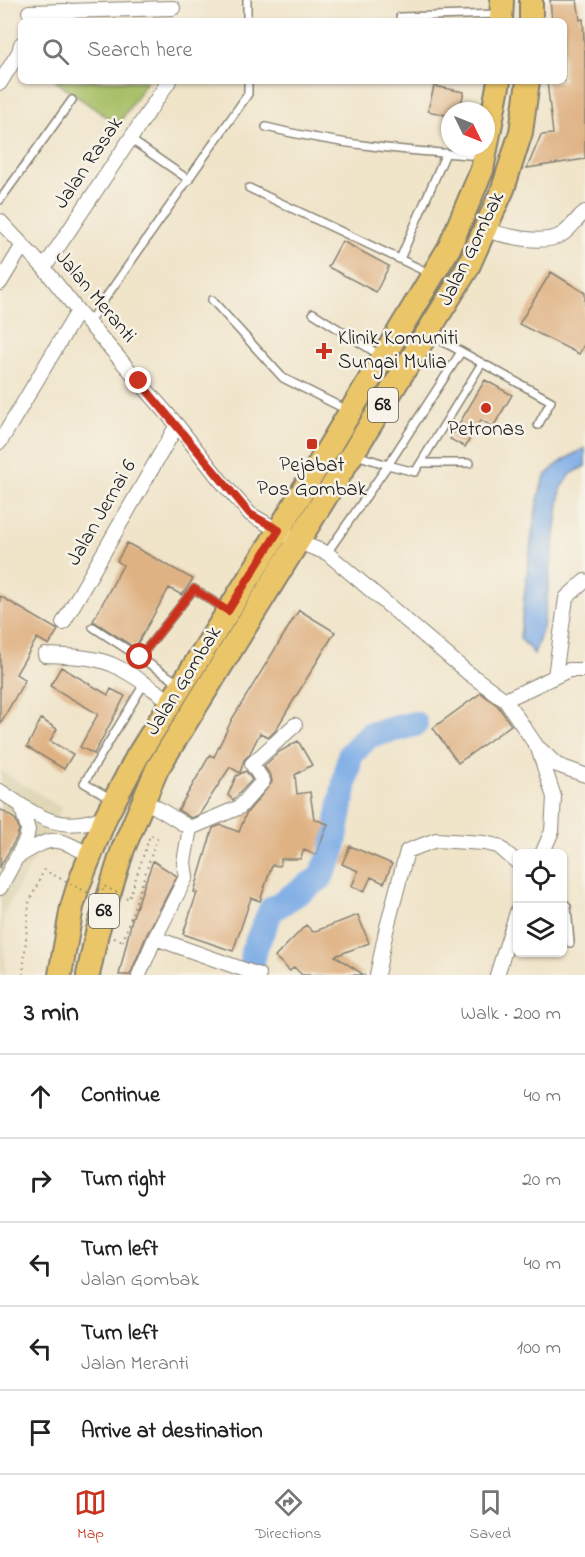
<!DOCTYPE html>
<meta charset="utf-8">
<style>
body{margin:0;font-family:"Indie Flower",sans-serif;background:#f2f2f2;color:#222}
.controls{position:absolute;right:18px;bottom:18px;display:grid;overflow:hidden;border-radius:9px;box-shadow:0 2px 4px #0004}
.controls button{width:54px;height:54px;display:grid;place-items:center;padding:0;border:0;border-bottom:2px solid #e0e0e0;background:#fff;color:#222;font:30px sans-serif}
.compass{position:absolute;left:441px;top:102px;width:54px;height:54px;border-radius:50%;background:#fff;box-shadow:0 2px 4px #0004;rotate:133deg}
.stop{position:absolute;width:18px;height:18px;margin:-14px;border:4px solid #c8321e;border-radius:50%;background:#fff}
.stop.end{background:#c8321e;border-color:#fff;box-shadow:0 2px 6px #0008}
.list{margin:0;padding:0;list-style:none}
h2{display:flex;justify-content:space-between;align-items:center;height:78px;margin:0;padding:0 24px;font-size:26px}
h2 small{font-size:20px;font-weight:400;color:#767676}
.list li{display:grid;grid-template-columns:39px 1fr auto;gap:18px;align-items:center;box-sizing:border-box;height:84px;padding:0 24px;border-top:2px solid #e0e0e0}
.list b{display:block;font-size:22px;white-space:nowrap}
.list p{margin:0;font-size:20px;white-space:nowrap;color:#767676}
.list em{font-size:20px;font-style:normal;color:#767676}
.icon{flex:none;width:33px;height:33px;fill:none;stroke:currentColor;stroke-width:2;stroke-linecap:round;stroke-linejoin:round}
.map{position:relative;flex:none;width:585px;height:975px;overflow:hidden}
.search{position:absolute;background:#fff;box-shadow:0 2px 4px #0004;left:18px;right:18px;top:18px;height:66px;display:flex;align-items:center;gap:15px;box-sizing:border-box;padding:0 21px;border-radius:9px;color:#767676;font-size:22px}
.sheet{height:498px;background:#fff}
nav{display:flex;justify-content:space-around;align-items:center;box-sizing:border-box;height:84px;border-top:2px solid #e0e0e0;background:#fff;font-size:16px;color:#767676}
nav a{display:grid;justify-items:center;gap:3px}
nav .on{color:#c8321e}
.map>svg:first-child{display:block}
.built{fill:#e0d7b7}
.green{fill:#a5be64;stroke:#606d40;stroke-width:1.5}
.water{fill:#7cace6;stroke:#4c6481;stroke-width:1.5}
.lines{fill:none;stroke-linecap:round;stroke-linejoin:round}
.river{stroke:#7cace6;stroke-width:26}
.building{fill:#dfb284}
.lane-casing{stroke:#868072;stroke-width:10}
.street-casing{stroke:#868072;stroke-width:16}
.primary-casing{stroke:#868072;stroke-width:26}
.path{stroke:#868072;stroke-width:2;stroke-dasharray:1.5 4.5;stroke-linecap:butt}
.lane{stroke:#fff;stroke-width:7}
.street{stroke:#fff;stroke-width:14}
.primary{stroke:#ebc669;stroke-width:22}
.path-bridge{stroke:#868072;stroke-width:2;stroke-dasharray:1.5 4.5;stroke-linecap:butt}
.route{stroke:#c8321e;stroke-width:8}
.poi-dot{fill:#c8321e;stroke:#f7f3e8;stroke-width:2}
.labels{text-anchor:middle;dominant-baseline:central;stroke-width:5;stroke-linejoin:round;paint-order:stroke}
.shield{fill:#f7f3e8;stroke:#5e5c59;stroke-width:1.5}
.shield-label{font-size:20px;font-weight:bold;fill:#1c1c1c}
.street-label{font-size:21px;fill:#1c1c1c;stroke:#f7f3e8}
.poi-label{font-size:21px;fill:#1c1c1c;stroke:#f7f3e8}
</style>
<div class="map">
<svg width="585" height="975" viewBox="0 0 585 975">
<rect width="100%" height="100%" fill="#f7f3e8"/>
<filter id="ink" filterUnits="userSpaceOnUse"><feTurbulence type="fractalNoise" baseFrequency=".0167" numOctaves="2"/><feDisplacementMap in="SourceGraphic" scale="12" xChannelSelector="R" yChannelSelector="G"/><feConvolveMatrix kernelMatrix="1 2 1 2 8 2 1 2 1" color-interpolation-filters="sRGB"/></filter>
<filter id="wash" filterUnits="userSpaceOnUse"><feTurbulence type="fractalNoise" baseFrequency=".008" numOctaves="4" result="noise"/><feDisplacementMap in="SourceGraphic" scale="24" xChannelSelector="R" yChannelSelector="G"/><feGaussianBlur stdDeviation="1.35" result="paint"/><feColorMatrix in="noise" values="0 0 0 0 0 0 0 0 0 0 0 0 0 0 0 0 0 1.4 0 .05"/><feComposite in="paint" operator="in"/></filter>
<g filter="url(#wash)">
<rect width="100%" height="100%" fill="#f0e4c9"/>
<!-- built -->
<path class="built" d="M0 770 62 808 3 916 6 975H0Z"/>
<!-- green -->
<path class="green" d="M55 81H147L118 125Z"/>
<!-- water -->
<path class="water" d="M585 448V466L571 474 561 489 543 628 534 654 520 638C523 612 534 488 547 474 557 463 572 455 585 448Z"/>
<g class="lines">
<!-- river -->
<path class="river" d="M251 975 253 952 271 910 320 878 332 854 350 755 369 735 415 724"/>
</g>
<g id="blocks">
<!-- building -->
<path class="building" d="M550 0H577L580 20 583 19 585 57V159L527 168 541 135 553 134 547 81H564V21H552Z
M434 86 464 92 459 111H450V116L428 111Z
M342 241 389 266 376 292 328 267Z
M551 272 585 293V343L579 354 519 324Z
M485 380 512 395 493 427 481 420 465 447 450 439Z
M127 543 193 579 182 595 169 588 135 648 93 621 123 565 117 561Z
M0 596 58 630 49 645 37 638 16 674 25 680 0 724Z
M299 610 335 632 275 731 269 737 260 733 249 755 244 760 240 773 230 767 199 815 191 818 178 810 210 755 214 757 232 719Z
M61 667 108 695 111 689 125 696 94 754 80 747 98 714 50 686Z
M481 693 498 706 511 725 458 763 433 728Z
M41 719 57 729 50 741 73 754 64 769 27 747Z
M298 741 312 765 295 775 297 794 310 792 314 819 328 824 316 855 304 850 300 859H281L280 866 272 865 260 901 251 898 233 951 183 934 197 893 194 892 213 828 221 825 239 832 246 814 272 782 271 776 264 766 279 752Z
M246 771 252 780 233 800 228 795 236 776Z
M0 809 16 820 19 830 17 837 0 867Z
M350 846 392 864 384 883 371 877 364 892 352 886 358 871 342 864Z
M153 861 177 876 147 934 130 975H119L132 919Z
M358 915 369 943 335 956 364 975H302L294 967 290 971 275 957 306 925 313 932Z"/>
</g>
</g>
<g filter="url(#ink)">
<use href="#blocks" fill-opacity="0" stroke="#868072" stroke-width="1.5"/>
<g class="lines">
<!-- lane casing -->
<g class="lane-casing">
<path id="lane" d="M247 0V21
M400 17 499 14
M266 127C337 145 409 151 482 156
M130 139 189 180
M249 188 431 274
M0 200 72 100
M400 259 446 153
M212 300 283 378 347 410
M313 313 381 356
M88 323 248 94V81
M431 335 551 401 538 425
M356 455 388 465 461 352
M421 463H470
M327 553 388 465 415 472 482 363
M93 627 180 684
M140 657 194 589 225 609
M112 799 84 783 144 684
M562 901 567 906 570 943"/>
</g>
<!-- street casing -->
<g class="street-casing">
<path id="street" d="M29 12 173 8
M0 83 19 52 21 44
M0 221 44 268 78 311 177 425 221 481 250 514 298 542 327 553 467 672 505 700 538 748 554 797 552 831 542 854
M484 230C504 235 541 246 561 235 569 231 577 218 585 212
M44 268 169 81
M0 283 23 245
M0 442 78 311
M63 623 177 425
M45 655C66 656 91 656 111 664 132 673 152 689 172 702
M555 676 566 598 585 581
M505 700 569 670H585
M540 749 557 765 585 775
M0 791C38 817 60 835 106 816
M143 802 156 807 190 828
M19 856C53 835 56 837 90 855
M0 888 26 840 28 830 21 805
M155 938 259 975
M139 975 155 938 186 877 184 862 190 828 240 807 263 781 252 764 295 725
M377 975 386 931 407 851 436 840 484 843 498 846 518 863
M497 975 518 909"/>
</g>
<!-- primary casing -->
<g class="primary-casing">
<path id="primary" d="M531 0V21
M501 21 502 0
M60 975 72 907 79 884 106 816 137 757 279 530 449 248 482 170 499 81
M88 975 97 933 123 849 157 769 467 269 503 189 521 132 528 81"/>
</g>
<!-- path -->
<path class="path" d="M114 938 123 941"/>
<!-- lane -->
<use href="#lane" class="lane"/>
<!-- street -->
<use href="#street" class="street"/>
<!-- primary -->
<use href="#primary" class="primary"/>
<!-- path-bridge -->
<path class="path-bridge" d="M23 975 29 903 44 870 100 899 104 886 129 899 150 835 157 838 123 941"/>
</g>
</g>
<g class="lines" filter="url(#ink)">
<!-- route -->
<path class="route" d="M139 381 250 514 279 530 228 611 194 589 140 657"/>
</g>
<!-- markers -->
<g class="poi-dot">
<path d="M321 342h6v6h6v6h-6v6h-6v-6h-6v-6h6z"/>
<circle cx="486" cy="408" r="6"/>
<rect x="306" y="438" width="12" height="12" rx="3"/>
</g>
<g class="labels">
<!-- shield labels -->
<g class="shield">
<rect x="368" y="388" width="30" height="34" rx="4.5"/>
<rect x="89" y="894" width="30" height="34" rx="4.5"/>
</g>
<g class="shield-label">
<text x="383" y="405">68</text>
<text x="104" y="911">68</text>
</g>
<!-- street labels -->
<g class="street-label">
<text transform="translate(89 163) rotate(-56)">Jalan Rasak</text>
<text transform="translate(472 249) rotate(-64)">Jalan Gombak</text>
<text transform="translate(95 297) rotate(50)">Jalan Meranti</text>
<text transform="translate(102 513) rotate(-60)">Jalan Jernai 6</text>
<text transform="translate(184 681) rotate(-58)">Jalan Gombak</text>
</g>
<!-- poi labels -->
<g class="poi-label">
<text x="338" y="339" text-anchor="start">Klinik Komuniti<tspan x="338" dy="24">Sungai Mulia</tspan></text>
<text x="486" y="430">Petronas</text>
<text x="312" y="466">Pejabat<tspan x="312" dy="24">Pos Gombak</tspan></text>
</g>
</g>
</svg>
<div class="controls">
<button><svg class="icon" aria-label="locate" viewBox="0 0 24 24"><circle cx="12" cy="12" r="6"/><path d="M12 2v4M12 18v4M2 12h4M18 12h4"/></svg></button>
<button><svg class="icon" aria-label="layers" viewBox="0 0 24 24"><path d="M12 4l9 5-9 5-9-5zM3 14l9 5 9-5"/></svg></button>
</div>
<svg class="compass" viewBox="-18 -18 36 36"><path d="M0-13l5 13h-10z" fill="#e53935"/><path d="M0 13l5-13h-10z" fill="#767676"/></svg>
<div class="stop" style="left:140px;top:657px"></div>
<div class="stop end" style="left:139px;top:381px"></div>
<div class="search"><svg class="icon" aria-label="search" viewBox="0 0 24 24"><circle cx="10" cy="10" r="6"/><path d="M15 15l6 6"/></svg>Search here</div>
</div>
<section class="sheet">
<h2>3 min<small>Walk · 200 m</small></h2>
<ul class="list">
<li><svg class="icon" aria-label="ahead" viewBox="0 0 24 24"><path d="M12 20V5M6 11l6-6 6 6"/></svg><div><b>Continue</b></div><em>40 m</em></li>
<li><svg class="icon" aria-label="right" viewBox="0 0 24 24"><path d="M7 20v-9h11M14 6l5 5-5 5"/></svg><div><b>Turn right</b></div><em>20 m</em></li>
<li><svg class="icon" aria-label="left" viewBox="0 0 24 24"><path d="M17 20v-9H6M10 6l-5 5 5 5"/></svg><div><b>Turn left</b><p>Jalan Gombak</p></div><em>40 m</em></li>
<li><svg class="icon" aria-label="left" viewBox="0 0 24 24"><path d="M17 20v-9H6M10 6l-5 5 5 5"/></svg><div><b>Turn left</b><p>Jalan Meranti</p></div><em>100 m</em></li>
<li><svg class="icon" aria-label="arrive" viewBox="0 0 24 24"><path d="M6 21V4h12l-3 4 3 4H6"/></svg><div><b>Arrive at destination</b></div></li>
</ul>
</section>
<nav>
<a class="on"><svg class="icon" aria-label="map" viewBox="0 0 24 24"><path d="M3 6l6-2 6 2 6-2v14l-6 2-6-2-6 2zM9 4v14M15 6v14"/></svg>Map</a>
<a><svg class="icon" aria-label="directions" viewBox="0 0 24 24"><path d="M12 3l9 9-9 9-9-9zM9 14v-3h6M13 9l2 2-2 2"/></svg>Directions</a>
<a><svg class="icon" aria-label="saved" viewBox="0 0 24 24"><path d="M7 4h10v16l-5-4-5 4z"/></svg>Saved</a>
</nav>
